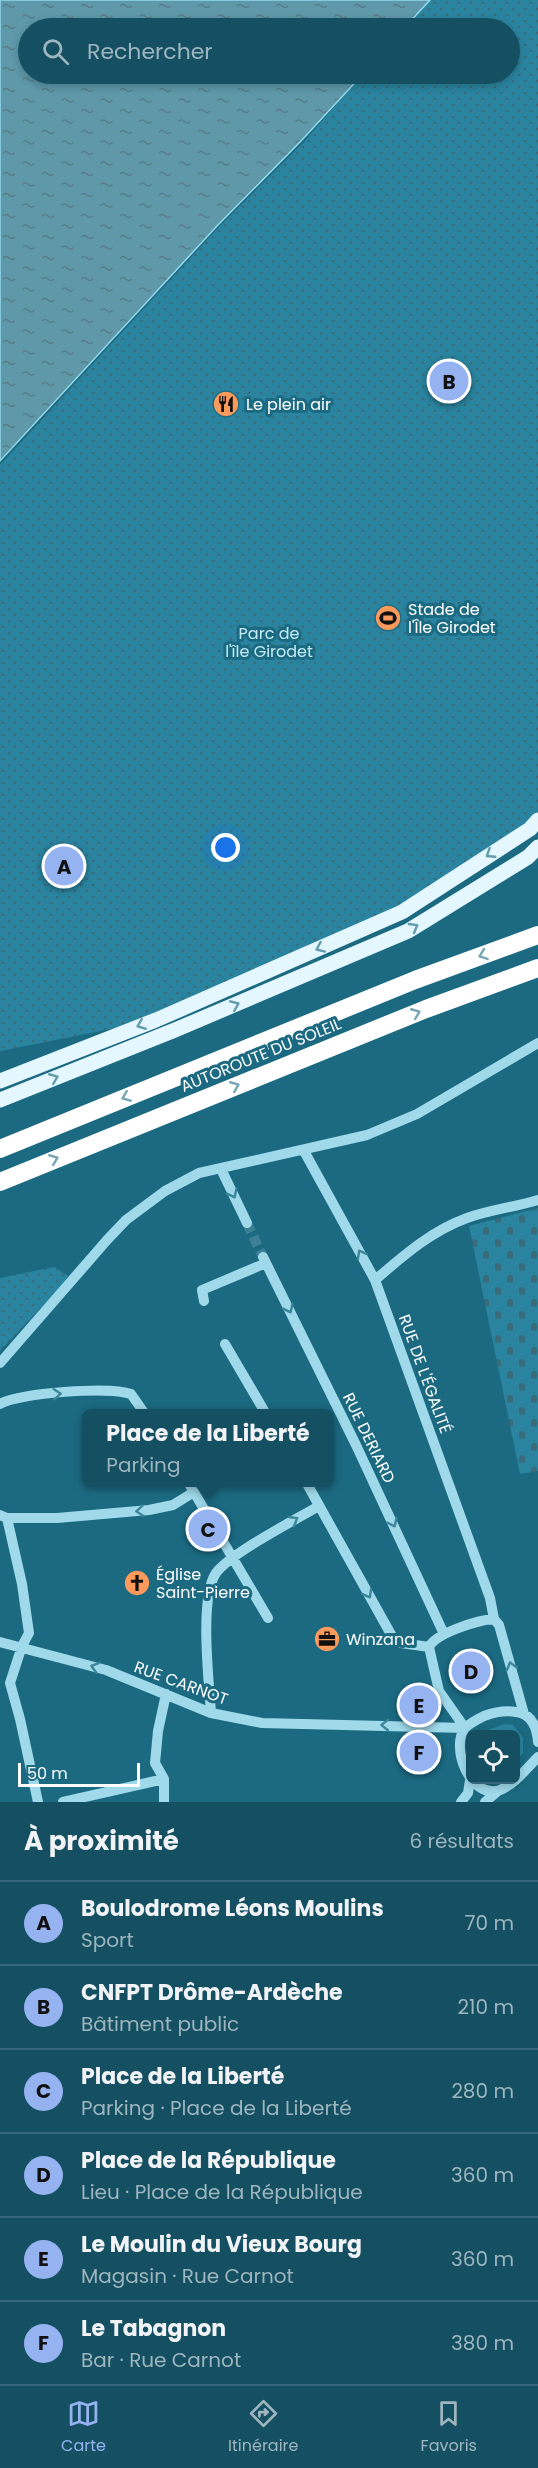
<!DOCTYPE html>
<html lang="fr">
<meta charset="utf-8">
<style>
body{margin:0;font-family:Poppins,sans-serif;background:#215a6b;color:#f1f3f6}
.controls{position:absolute;right:18px;bottom:18px;display:grid;overflow:hidden;border-radius:9px;box-shadow:0 3px 9px #0003}
.controls button{width:54px;height:54px;display:grid;place-items:center;padding:0;border:0;border-bottom:2px solid #336777;background:#145062;color:#f1f3f6;font:30px sans-serif}
.scale{position:absolute;left:18px;bottom:15px;width:122px;box-sizing:border-box;padding-left:6px;border:3px solid #fff;border-top:0;font-size:16px;line-height:21px;white-space:nowrap;color:#fff;-webkit-text-stroke:4px #1b6a82;paint-order:stroke}
.you{position:absolute;left:226px;top:848px;width:21px;height:21px;margin:-15px;border:4px solid #fff;border-radius:50%;background:#1a73e8;box-shadow:0 0 0 9px #1a73e833}
.badge{display:grid;place-items:center;width:39px;height:39px;border-radius:50%;background:#95b2f1;color:#111;font-size:20px;font-weight:700}
.pin{position:absolute;translate:-50% -50%;border:3px solid #fff;box-shadow:0 2px 6px #0006}
.popup{position:absolute;left:82px;top:1409px;width:252px;height:78px;box-sizing:border-box;display:grid;place-content:center;border-radius:9px;background:#145062;filter:drop-shadow(0 2px 4px #0005);font-size:20px;white-space:nowrap;color:#9db5be}
.popup b{font-size:22px;color:#f1f3f6}
.popup::after{content:'';position:absolute;left:50%;top:100%;margin-left:-12px;border:12px solid transparent;border-top-color:#145062}
.list{margin:0;padding:0;list-style:none}
h2{display:flex;justify-content:space-between;align-items:center;height:78px;margin:0;padding:0 24px;font-size:26px}
h2 small{font-size:20px;font-weight:400;color:#9db5be}
.list li{display:grid;grid-template-columns:39px 1fr auto;gap:18px;align-items:center;box-sizing:border-box;height:84px;padding:0 24px;border-top:2px solid #336777}
.list b{display:block;font-size:22px;white-space:nowrap}
.list p{margin:0;font-size:20px;white-space:nowrap;color:#9db5be}
.list em{font-size:20px;font-style:normal;color:#9db5be}
.icon{flex:none;width:33px;height:33px;fill:none;stroke:currentColor;stroke-width:2;stroke-linecap:round;stroke-linejoin:round}
.map{position:relative;flex:none;width:538px;height:1802px;overflow:hidden}
.search{position:absolute;background:#145062;box-shadow:0 3px 9px #0003;left:18px;right:18px;top:18px;height:66px;display:flex;align-items:center;gap:15px;box-sizing:border-box;padding:0 21px;border-radius:33px;color:#9db5be;font-size:22px}
.sheet{height:582px;background:#145062}
nav{display:flex;justify-content:space-around;align-items:center;box-sizing:border-box;height:84px;border-top:2px solid #336777;background:#145062;font-size:16px;color:#9db5be}
nav a{display:grid;justify-items:center;gap:3px}
nav .on{color:#95b2f1}
.map>svg:first-child{display:block}
.grass{fill:#2a849f}
.cemetery{fill:url(#cemetery-stones)}
.park{fill:url(#park-dots)}
.water{fill:url(#water-ripples);stroke:#93daed;stroke-width:1.5}
.lines{fill:none;stroke-linecap:round;stroke-linejoin:round}
.minor-tunnel{stroke:#3d8095;stroke-width:10;stroke-dasharray:10 5;stroke-linecap:butt}
.minor{stroke:#a0daea;stroke-width:10}
.major{stroke:#e4f7fe;stroke-width:15}
.highway{stroke:#fff;stroke-width:18}
.oneway{stroke:#619bad}
.oneway2{stroke:#76a6b4}
.oneway3{stroke:#3c869c}
.labels{text-anchor:middle;dominant-baseline:central;stroke-width:6;stroke-linejoin:round;paint-order:stroke}
.poi-label{font-size:16px;fill:#fff;stroke:#1b6a82;text-anchor:start}
.park-label{font-size:16px;fill:#c4ecf8;stroke:#1b6a82}
.street-label{font-size:16px;fill:#fff;stroke:#1b6a82}
</style>
<div class="map">
<svg width="538" height="1802" viewBox="0 0 538 1802">
<defs>
<pattern id="cemetery-stones" width="16" height="16" patternUnits="userSpaceOnUse" patternTransform="scale(1.5)"><rect width="16" height="16" fill="#2a849f"/><path d="M2 7V4a2 2 0 0 1 4 0v3zM10 15v-3a2 2 0 0 1 4 0v3z" fill="#396b7a"/></pattern>
<pattern id="park-dots" width="8" height="8" patternUnits="userSpaceOnUse" patternTransform="scale(1.5)"><rect width="8" height="8" fill="#2a849f"/><path d="M2 2h.1M6 6h.1" fill="none" stroke="#396b7a" stroke-width="1.8" stroke-linecap="round"/></pattern>
<pattern id="water-ripples" width="26" height="14" patternUnits="userSpaceOnUse" patternTransform="scale(1.5)"><rect width="26" height="14" fill="#5e98a9"/><path d="M2 4q2-2 4 0t4 0M15 11q2-2 4 0t4 0" fill="none" stroke="#587d88"/></pattern>
</defs>
<rect width="100%" height="100%" fill="#1b6a82"/>
<!-- grass -->
<path class="grass" d="M504 1724 513 1725 523 1738V1753L516 1761V1734H478Z"/>
<!-- cemetery -->
<path class="cemetery" d="M538 1208V1471L520 1474 469 1226Z"/>
<!-- park -->
<path class="park" d="M429 0H538V820L402 912 156 1020 0 1051V465L218 228 303 143 363 74H510V28H403Z
M54 1267 68 1276 54 1294 0 1351V1278Z"/>
<!-- water -->
<path class="water" d="M0 0H430L404 28H28V74H363L301 141 217 226 0 461Z"/>
<g class="lines">
<!-- minor-tunnel -->
<path class="minor-tunnel" d="M247 1223 263 1257"/>
<!-- minor -->
<path class="minor" d="M304 1151 375 1280 490 1598 494 1619
M221 1169 247 1223
M263 1257 356 1445 444 1634
M375 1280C403 1256 431 1231 467 1218 489 1210 515 1207 538 1200
M204 1301 202 1290 266 1263
M225 1344 266 1414
M0 1363 107 1240 126 1220 165 1191 199 1173 367 1135 417 1114 538 1043
M0 1404C19 1393 110 1386 131 1394L145 1414
M188 1482 268 1618
M306 1482 393 1638 401 1643 429 1647
M0 1515 7 1518H57L149 1510 173 1505 194 1492
M7 1518 22 1584 29 1633 22 1646 10 1683 20 1719 38 1802
M494 1619 499 1625 524 1714
M0 1642 106 1670 211 1713 262 1723 465 1728
M211 1713C209 1682 199 1597 216 1573 231 1553 295 1520 319 1506
M465 1728 439 1691 429 1647C436 1633 478 1620 494 1619
M538 1742C537 1728 532 1714 516 1712 505 1710 495 1712 484 1716 478 1719 470 1723 465 1728 450 1747 470 1800 500 1790 515 1784 527 1768 538 1757
M63 1802 164 1779
M164 1802V1779L155 1763 158 1731 166 1694
M461 1802 468 1793 470 1780
M485 1802 498 1791"/>
<!-- major -->
<path class="major" d="M0 1081 156 1020 402 912 530 829 538 820
M0 1100 175 1030 408 931 528 857 538 847"/>
<!-- highway -->
<path class="highway" d="M0 1149 415 980 538 935
M0 1182 426 1009 538 968"/>
</g>
<!-- one-way arrows -->
<defs><path id="oneway-chevron" d="M-2-3.5L2.5 0L-2 3.5" fill="none" stroke-width="1.6" stroke-linecap="round" stroke-linejoin="round" transform="scale(1.5)"/></defs>
<g class="oneway">
<use href="#oneway-chevron" transform="translate(490 854) rotate(147)"/>
<use href="#oneway-chevron" transform="translate(414 927) rotate(-30)"/>
<use href="#oneway-chevron" transform="translate(320 948) rotate(156)"/>
<use href="#oneway-chevron" transform="translate(235 1005) rotate(-23)"/>
<use href="#oneway-chevron" transform="translate(141 1025) rotate(158)"/>
<use href="#oneway-chevron" transform="translate(54 1078) rotate(-22)"/>
</g>
<g class="oneway2">
<use href="#oneway-chevron" transform="translate(483 955) rotate(160)"/>
<use href="#oneway-chevron" transform="translate(416 1013) rotate(-22)"/>
<use href="#oneway-chevron" transform="translate(235 1086) rotate(-22)"/>
<use href="#oneway-chevron" transform="translate(126 1097) rotate(158)"/>
<use href="#oneway-chevron" transform="translate(54 1159) rotate(-22)"/>
</g>
<g class="oneway3">
<use href="#oneway-chevron" transform="translate(233 1194) rotate(64)"/>
<use href="#oneway-chevron" transform="translate(361 1254) rotate(-119)"/>
<use href="#oneway-chevron" transform="translate(289 1309) rotate(64)"/>
<use href="#oneway-chevron" transform="translate(57 1394) rotate(-5)"/>
<use href="#oneway-chevron" transform="translate(140 1511) rotate(175)"/>
<use href="#oneway-chevron" transform="translate(294 1520) rotate(-30)"/>
<use href="#oneway-chevron" transform="translate(393 1523) rotate(65)"/>
<use href="#oneway-chevron" transform="translate(368 1594) rotate(61)"/>
<use href="#oneway-chevron" transform="translate(511 1666) rotate(-106)"/>
<use href="#oneway-chevron" transform="translate(95 1667) rotate(-164)"/>
<use href="#oneway-chevron" transform="translate(385 1725) rotate(-179)"/>
</g>
<!-- icons -->
<defs>
<g id="restaurant-disc" transform="scale(1.35)"><circle r="9.5" fill="#fc9a5c" stroke="#1b6a82"/><path d="M-5-6h1v4h1v-4h1v4h1v-4h1v5L-1.5 .5V6h-2V.5L-5-1ZM5-6V6H3V1.5H1.5Q1.5-4 5-6Z" fill="#111"/></g>
<g id="stadium-disc" transform="scale(1.35)"><circle r="9.5" fill="#fc9a5c" stroke="#1b6a82"/><path d="M0-5a6.5 5 0 1 0 0 10a6.5 5 0 1 0 0-10ZM-3.5-1.8h7v3.6h-7Z" fill="#111"/></g>
<g id="church-disc" transform="scale(1.35)"><circle r="9.5" fill="#fc9a5c" stroke="#1b6a82"/><path d="M-1.2-6h2.4v3.5h3.3v2.4h-3.3V6h-2.4V-.1h-3.3v-2.4h3.3Z" fill="#111"/></g>
<g id="office-disc" transform="scale(1.35)"><circle r="9.5" fill="#fc9a5c" stroke="#1b6a82"/><path d="M-6-3h4V-5.5h4V-3h4V5H-6ZM-1-4.5V-3h2v-1.5ZM-6 0V1H6V0Z" fill="#111"/></g>
</defs>
<g fill-rule="evenodd">
<use href="#restaurant-disc" x="226" y="404"/>
<use href="#stadium-disc" x="388" y="618"/>
<use href="#church-disc" x="137" y="1583"/>
<use href="#office-disc" x="327" y="1639"/>
</g>
<g class="labels">
<!-- poi labels -->
<g class="poi-label">
<text x="246" y="404">Le plein air</text>
<text x="408" y="609">Stade de<tspan x="408" dy="18">l'Île Girodet</tspan></text>
<text x="156" y="1574">Église<tspan x="156" dy="18">Saint-Pierre</tspan></text>
<text x="346" y="1639">Winzana</text>
</g>
<!-- park labels -->
<g class="park-label">
<text x="269" y="633">Parc de<tspan x="269" dy="18">l'île Girodet</tspan></text>
</g>
<!-- street labels -->
<g class="street-label">
<text transform="translate(261 1055) rotate(-22)">AUTOROUTE DU SOLEIL</text>
<text transform="translate(425 1374) rotate(70)">RUE DE L'ÉGALITÉ</text>
<text transform="translate(369 1438) rotate(64)">RUE DERIARD</text>
<text transform="translate(181 1683) rotate(20)">RUE CARNOT</text>
</g>
</g>
</svg>
<div class="controls">
<button><svg class="icon" aria-label="locate" viewBox="0 0 24 24"><circle cx="12" cy="12" r="6"/><path d="M12 2v4M12 18v4M2 12h4M18 12h4"/></svg></button>
</div>
<div class="scale">50 m</div>
<div class="you"></div>
<div class="pin badge" style="left:64px;top:866px">A</div>
<div class="pin badge" style="left:449px;top:381px">B</div>
<div class="pin badge" style="left:208px;top:1529px">C</div>
<div class="popup"><b>Place de la Liberté</b>Parking</div>
<div class="pin badge" style="left:471px;top:1671px">D</div>
<div class="pin badge" style="left:419px;top:1705px">E</div>
<div class="pin badge" style="left:419px;top:1752px">F</div>
<div class="search"><svg class="icon" aria-label="search" viewBox="0 0 24 24"><circle cx="10" cy="10" r="6"/><path d="M15 15l6 6"/></svg>Rechercher</div>
</div>
<section class="sheet">
<h2>À proximité<small>6 résultats</small></h2>
<ul class="list">
<li><span class="badge">A</span><div><b>Boulodrome Léons Moulins</b><p>Sport</p></div><em>70 m</em></li>
<li><span class="badge">B</span><div><b>CNFPT Drôme-Ardèche</b><p>Bâtiment public</p></div><em>210 m</em></li>
<li><span class="badge">C</span><div><b>Place de la Liberté</b><p>Parking · Place de la Liberté</p></div><em>280 m</em></li>
<li><span class="badge">D</span><div><b>Place de la République</b><p>Lieu · Place de la République</p></div><em>360 m</em></li>
<li><span class="badge">E</span><div><b>Le Moulin du Vieux Bourg</b><p>Magasin · Rue Carnot</p></div><em>360 m</em></li>
<li><span class="badge">F</span><div><b>Le Tabagnon</b><p>Bar · Rue Carnot</p></div><em>380 m</em></li>
</ul>
</section>
<nav>
<a class="on"><svg class="icon" aria-label="map" viewBox="0 0 24 24"><path d="M3 6l6-2 6 2 6-2v14l-6 2-6-2-6 2zM9 4v14M15 6v14"/></svg>Carte</a>
<a><svg class="icon" aria-label="directions" viewBox="0 0 24 24"><path d="M12 3l9 9-9 9-9-9zM9 14v-3h6M13 9l2 2-2 2"/></svg>Itinéraire</a>
<a><svg class="icon" aria-label="saved" viewBox="0 0 24 24"><path d="M7 4h10v16l-5-4-5 4z"/></svg>Favoris</a>
</nav>
